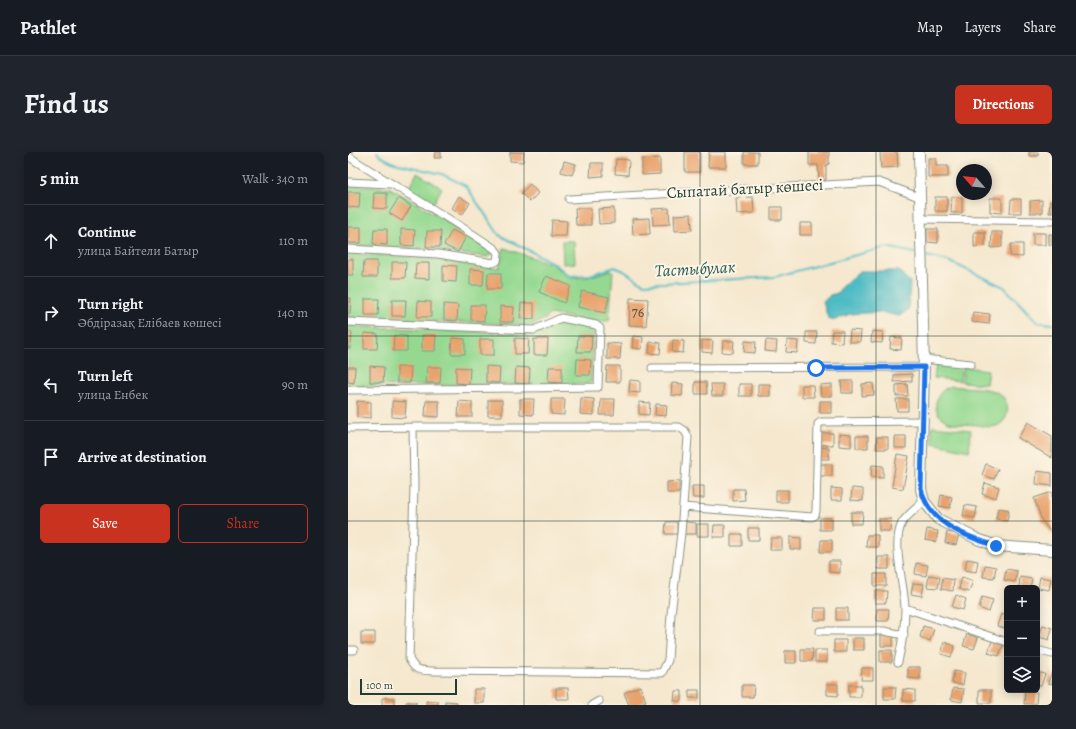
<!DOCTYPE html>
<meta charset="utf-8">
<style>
body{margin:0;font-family:Alegreya,serif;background:#20242c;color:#f1f3f6}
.controls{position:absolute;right:12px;bottom:12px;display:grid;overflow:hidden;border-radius:6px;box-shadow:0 2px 10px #0003}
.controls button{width:36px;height:36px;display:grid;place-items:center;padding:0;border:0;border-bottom:1px solid #363941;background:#171b24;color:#f1f3f6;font:20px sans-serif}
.compass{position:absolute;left:608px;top:12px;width:36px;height:36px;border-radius:50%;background:#171b24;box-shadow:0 2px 10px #0003;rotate:298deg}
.scale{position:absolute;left:12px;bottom:10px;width:97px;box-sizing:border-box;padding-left:4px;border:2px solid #1f3d34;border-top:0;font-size:11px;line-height:14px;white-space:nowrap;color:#1f3d34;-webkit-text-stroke:3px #fcf5e5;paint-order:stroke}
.stop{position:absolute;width:12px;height:12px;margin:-9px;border:3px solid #1a73e8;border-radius:50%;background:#fff}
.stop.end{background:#1a73e8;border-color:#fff;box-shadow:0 1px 4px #0008}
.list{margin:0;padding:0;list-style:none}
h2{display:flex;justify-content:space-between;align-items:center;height:52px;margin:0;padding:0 16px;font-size:17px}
h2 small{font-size:13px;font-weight:400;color:#9ea1a6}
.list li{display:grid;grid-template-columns:26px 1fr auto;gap:12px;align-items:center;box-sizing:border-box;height:72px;padding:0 16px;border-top:1px solid #363941}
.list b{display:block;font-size:15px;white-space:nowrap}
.list p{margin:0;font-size:13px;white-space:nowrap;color:#9ea1a6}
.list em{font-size:13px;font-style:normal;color:#9ea1a6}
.actions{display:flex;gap:8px;padding:12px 16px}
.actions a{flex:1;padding:9px 0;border:1px solid #c8321e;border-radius:6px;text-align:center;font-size:14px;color:#c8321e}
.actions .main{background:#c8321e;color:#fff}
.icon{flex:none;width:22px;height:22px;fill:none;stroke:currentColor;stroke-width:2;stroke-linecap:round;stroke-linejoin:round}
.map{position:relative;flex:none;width:704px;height:553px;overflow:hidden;border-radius:6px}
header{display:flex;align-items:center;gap:24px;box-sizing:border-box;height:56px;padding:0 20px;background:#171b24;border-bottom:1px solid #363941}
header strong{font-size:19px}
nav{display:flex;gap:22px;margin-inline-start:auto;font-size:14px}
.intro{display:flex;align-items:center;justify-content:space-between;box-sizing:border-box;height:96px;padding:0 24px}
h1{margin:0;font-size:28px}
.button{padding:10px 18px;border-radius:6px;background:#c8321e;color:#fff;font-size:14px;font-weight:700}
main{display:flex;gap:24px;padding:0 24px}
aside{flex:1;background:#171b24;border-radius:6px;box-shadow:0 2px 10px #0003}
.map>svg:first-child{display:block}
.green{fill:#95d991;stroke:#5a8b62}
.water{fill:#4dbbc4;stroke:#367c7c}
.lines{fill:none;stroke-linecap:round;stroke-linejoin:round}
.stream{stroke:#4dbbc4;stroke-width:2}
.building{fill:#e9a26c}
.street-casing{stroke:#8a9282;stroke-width:9}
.secondary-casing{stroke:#8a9282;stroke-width:12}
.street{stroke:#fff;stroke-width:7}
.secondary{stroke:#fff;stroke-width:10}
.route{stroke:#1a73e8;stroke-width:5}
.grid{fill:none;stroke:#1f3d34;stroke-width:1;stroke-opacity:0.55}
.labels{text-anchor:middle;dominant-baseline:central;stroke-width:4;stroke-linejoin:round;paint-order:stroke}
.number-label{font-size:14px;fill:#525642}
.street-label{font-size:16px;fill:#1f3d34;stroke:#fcf5e5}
.water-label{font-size:17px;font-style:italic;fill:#2a5c58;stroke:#fcf5e5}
</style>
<header>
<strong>Pathlet</strong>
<nav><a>Map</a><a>Layers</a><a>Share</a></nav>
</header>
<div class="intro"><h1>Find us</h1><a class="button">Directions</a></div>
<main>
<aside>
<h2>5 min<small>Walk · 340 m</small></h2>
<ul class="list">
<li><svg class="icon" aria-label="ahead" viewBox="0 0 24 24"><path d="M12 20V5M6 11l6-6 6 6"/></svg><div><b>Continue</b><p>улица Байтели Батыр</p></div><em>110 m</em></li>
<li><svg class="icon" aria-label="right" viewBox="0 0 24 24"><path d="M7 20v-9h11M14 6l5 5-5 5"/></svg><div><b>Turn right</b><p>Әбдіразақ Елібаев көшесі</p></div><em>140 m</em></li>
<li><svg class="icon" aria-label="left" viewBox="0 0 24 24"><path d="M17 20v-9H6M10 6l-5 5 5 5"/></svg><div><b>Turn left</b><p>улица Енбек</p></div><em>90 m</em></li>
<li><svg class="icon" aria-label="arrive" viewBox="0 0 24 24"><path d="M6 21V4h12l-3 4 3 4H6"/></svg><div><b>Arrive at destination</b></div></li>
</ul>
<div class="actions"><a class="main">Save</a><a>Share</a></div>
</aside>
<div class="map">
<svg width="704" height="553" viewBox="0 0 704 553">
<rect width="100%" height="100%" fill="#fcf5e5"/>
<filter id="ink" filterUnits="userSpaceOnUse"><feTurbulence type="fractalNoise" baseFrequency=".025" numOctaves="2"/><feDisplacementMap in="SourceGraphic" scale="8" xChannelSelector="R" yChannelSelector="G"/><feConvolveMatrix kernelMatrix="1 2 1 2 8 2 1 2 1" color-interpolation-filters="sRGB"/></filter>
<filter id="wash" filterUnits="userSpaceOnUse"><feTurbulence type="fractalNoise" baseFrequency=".012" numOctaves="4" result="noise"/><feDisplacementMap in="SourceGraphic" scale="16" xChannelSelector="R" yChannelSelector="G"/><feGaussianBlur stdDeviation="0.9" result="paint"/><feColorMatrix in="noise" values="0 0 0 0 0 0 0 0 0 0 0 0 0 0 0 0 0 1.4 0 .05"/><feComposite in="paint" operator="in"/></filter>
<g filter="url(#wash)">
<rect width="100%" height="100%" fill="#f5e8cf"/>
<!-- green -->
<path class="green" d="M69 21 94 36 85 52 60 37Z
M0 33 42 36 109 75 143 99 144 102 140 105 74 97 0 93Z
M214 89H226L227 111 215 112Z
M156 96 204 112 223 126 241 125 263 118 265 119 261 169H244L202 162 197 167 183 173 0 166V101L68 105 151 116Z
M214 170 242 176 246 180 243 230 238 232 0 234V174L181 182C193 181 202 172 214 170Z
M588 212 614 214 612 229 586 226Z
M616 215 640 218 638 232 614 230Z
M604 234C616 236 640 235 650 241 663 248 663 269 648 274 642 276 635 274 630 273 620 272 605 273 597 268 580 258 589 237 604 234Z
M584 274 623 278 621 299 584 291Z"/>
<!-- water -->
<path class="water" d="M512 119H551L562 130 560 158 551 164 533 160 502 162 487 168 480 166 475 150 482 143 490 141 493 135Z"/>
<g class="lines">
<!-- stream -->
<path class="stream" d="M29 0 32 4 46 11 94 22 118 34 151 83 207 112 221 124 242 123 267 115 276 119 296 132 426 125 538 95 567 101
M578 104 600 109 656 135 689 170 704 172"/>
</g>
<g id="blocks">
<!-- building -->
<path class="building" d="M87 0H93V6H86Z
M162 0H176L175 10 162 9Z
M337 0H352V20H337Z
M361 0H378V15H360Z
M396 0H410V12H396Z
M461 0H481V12L478 13V28L471 29 470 13H461Z
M532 0H549L550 15 533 16Z
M681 0H690V4H681Z
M312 6V22L294 23V7Z
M580 6H588V14H600V25H580Z
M268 7 281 8 280 23 267 22Z
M216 9 228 12 224 23 213 20Z
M243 11H255V24L242 25Z
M182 32 190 41 182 50 173 41Z
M0 40H12L11 56 0 55Z
M26 41H39V57L25 56Z
M111 44 122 51 114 63 104 56Z
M405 45 406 61 389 62 388 46Z
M587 45H599V59H587Z
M604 45 614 46V61H603Z
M51 46 63 54 54 69 41 61Z
M642 46H654V61L642 60Z
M663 47H673V61H662Z
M694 48V61H682V49Z
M702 49H704V61H701Z
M423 55H434V68H423Z
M227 56H243V73H228Z
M266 56V71L251 72 250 57Z
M321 56 322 72 305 73 304 57Z
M343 62 344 78 327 79 326 63Z
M301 66 302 82 285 83 284 67Z
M204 68 219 69 218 84H203Z
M452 71H464V83H452Z
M0 75H13V91H0Z
M26 77H39V93L25 92Z
M53 77 67 78 66 94 53 93Z
M579 77H590V91L579 90Z
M104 78 118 85 110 100 96 93Z
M79 79H93L92 95H78Z
M626 80H637V94L626 95Z
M644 80H654V95L643 96Z
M685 81H697V93H685Z
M701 82H704V93H701Z
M663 92H675V105L662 104Z
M0 107H5V123H0Z
M16 109H29V125H15Z
M44 110H58L57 126H44Z
M68 111H81V127L67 126Z
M95 113 109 114 108 130 95 129Z
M122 117 136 118 135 133H122Z
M140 121H153V137H139Z
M198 124 223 134 216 151 191 140Z
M234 139 261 145 257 161 230 155Z
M0 146H3L2 162H0Z
M282 146 300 147 298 174 281 173Z
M17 147H31L30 163H17Z
M44 148H58L57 164H44Z
M70 149 83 150V165H69Z
M173 151H186V167L172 166Z
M96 152 110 153 109 169 96 168Z
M123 153H137L136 169 123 168Z
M152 154 166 155 165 170H152Z
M625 160 642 162 641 172 624 170Z
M502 178 513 179 512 190H501Z
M484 179H495L494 191 483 190Z
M524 179 535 180 534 191 523 190Z
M0 180H4L3 196H0Z
M458 180H469L468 192 458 191Z
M16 181 30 182 29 197H16Z
M46 183 59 184V199H45Z
M74 183H88L87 199H74Z
M230 184H244L243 200H229Z
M285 184 295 185 294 197 284 196Z
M543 185 554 186 553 198 542 197Z
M104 186 117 187V202H103Z
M167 186 181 187 180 202H167Z
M132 187H146V203H132Z
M186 187H200L199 203H186Z
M325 188 336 189 335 201 324 200Z
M354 188 365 189 364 201 354 200Z
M418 188 429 189 428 200 417 199Z
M439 188 450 189 449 201 438 200Z
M375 189H386L385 201 374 200Z
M397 189 408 190 407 201 396 200Z
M302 190 313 191 312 202 301 201Z
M259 191 273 192 272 207H259Z
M229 207 243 208 242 223H228Z
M22 214 36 215 35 230H22Z
M138 214 152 215 151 231 138 230Z
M259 214H272V230H258Z
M0 215H7L6 231 0 230Z
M49 215H63L62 231H49Z
M79 215H93L92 231H78Z
M108 215 122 216 121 232 108 231Z
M168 215 182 216 181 232 167 231Z
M201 215H214V231L200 230Z
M564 222V229L546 230V223Z
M282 228 292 229V241L281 240Z
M493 229H505V241H494Z
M347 230H358L359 242H347Z
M324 231 335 232 334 244 323 243Z
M525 231 526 243 514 244V232Z
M363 232H375V244H364Z
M391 232H403V244H391Z
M410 232H422V244H410Z
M484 232V244H473L472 233Z
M559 232 560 244H548V233Z
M454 233H465L466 245H454Z
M233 246 246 247V263L232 262Z
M172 247H186L185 263 172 262Z
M203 247H217L216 263 203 262Z
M253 247H267L266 263H252Z
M548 247H560V259H549Z
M140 248H154V264H140Z
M9 249 23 250V266L9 265Z
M44 249 58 250 57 266 44 265Z
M78 249H91V265L77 264Z
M111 249 124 250V265H110Z
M472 249H484V261H472Z
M291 250 302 251 301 263 291 262Z
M308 252 319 253 318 264 307 263Z
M680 270 704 284V306L670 286Z
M473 281H485V293H473Z
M491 282 503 283V295L491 294Z
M508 284H520V296H508Z
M547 284H558V296H547Z
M529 285H540V297H528Z
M470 295 481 296V307H470Z
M549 302 561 304 555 337 544 335Z
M473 312H484V324H472Z
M638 312 650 317 646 327 634 323Z
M524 313 535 314V326L523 325Z
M689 319 704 321V334L688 332Z
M331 329V341H319V330Z
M637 331 651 335 648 346 634 342Z
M344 334H356V346H345Z
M483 336 494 337V348H483Z
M504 336 515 337V349L503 348Z
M385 337H396L397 348 385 349Z
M428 338H440V350H428Z
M704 340V382L694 369 686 346Z
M593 343 604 345 602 356 591 354Z
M617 353 629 355 627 366 615 364Z
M650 356 661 358 659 369 648 367Z
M503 360H515L514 372H503Z
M472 366H484V378H472Z
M531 367H543L542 379H531Z
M318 370H329V382H317Z
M336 370 348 371V382H336Z
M349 372H361V384H349Z
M366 373H377V385H365Z
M400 376H411V388H400Z
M579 377 590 379 588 390 577 388Z
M599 380 611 382 608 393 597 391Z
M383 382H394V394H383Z
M519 383H530V395H518Z
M442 385 453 386V398L442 397Z
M423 386H434V398H422Z
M473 388H484V400H472Z
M530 405H541V417H530Z
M619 407 630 409 628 420 617 418Z
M481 409H492V421L481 420Z
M568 411 580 413 578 424 567 422Z
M637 413 648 415 646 426 635 425Z
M658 417 669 419 667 430 656 428Z
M526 422H538V434H526Z
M581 423 592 425 590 436 579 435Z
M614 425 625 429 621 440 611 437Z
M672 425 684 427 682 436H671Z
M692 425 703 427 701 438 690 436Z
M595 426 606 428 605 439 593 437Z
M565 431 576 432 574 444 563 442Z
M527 439H539L538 451H527Z
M608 443 618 447 615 458 604 455Z
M634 445 645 448 641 460 631 456Z
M467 456H478V468H466Z
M488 456H500V468H488Z
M529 457H541L540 469H529Z
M653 462 659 464V477L649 474Z
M695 473 704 476 701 488 691 485Z
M575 474 586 477 582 489 572 485Z
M13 480H27V492H13Z
M533 482H545V494H533Z
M619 482 630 486 626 497 615 494Z
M505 486H516V498H505Z
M486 488H498V500H486Z
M644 489 655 493 651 504 640 501Z
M596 490 607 494 603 505 593 502Z
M453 497H465L464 509H453Z
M467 498H479V510H467Z
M532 498H544V510H532Z
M437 499H448V511H437Z
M560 515H572V527L560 526Z
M514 516H525V528H513Z
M606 519 617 521 615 533 604 531Z
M704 519V532L700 531Z
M689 520 697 522 693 534 689 533Z
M479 532H490V544L479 543Z
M394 533H406L405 545H394Z
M501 533H513V545H501Z
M292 534 298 549 289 553H281L276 541Z
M536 535H548L547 547H536Z
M208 536H220L221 547H208Z
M605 536 616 537 614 550 603 548Z
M126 537H136V551H126Z
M555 537 567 538V549H555Z
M341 538H351V546H341Z
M631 538H643V551H631Z
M327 539H334V549H326Z
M677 539 689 540 688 552H676Z
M34 546H46V553H34Z
M78 549H90V553H78Z
M97 549 109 550V553H97Z
M58 550H68V553H58Z"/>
</g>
</g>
<g filter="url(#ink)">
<use href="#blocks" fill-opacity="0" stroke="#8a9282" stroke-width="1"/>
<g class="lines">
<!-- street casing -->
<g class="street-casing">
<path id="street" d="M0 4C48 36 99 64 147 97L150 101 149 109 145 111 90 102 0 97
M0 30 42 32
M221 47 531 30 571 45
M572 67 704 69
M0 170 186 178 213 166 248 173 252 176 250 235 0 238
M575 207 623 212
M304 216 576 215
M0 276 65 275H331L337 279 340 285 333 381 323 462 320 508 314 521 86 519C72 518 68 520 61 507L66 335 65 275
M335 355 464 365 467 363 468 359 470 272 473 270 576 269
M557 456 659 490
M472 479H536L556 483
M0 498H6
M689 498 704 502
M550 510C554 492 557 475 557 457 557 435 543 392 554 371 559 363 569 356 576 349
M244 553 251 549"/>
</g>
<!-- secondary casing -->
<g class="secondary-casing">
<path id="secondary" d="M571 0 576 215 573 337 576 349 590 367 629 387 649 394 704 398"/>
</g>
<!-- street -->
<use href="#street" class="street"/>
<!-- secondary -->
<use href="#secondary" class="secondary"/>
</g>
</g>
<g class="lines" filter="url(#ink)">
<!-- route -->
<path class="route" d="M468 216 576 215 573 337C581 372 617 384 648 394"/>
</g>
<!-- grid -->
<path class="grid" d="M176 0V553M352 0V553M528 0V553M0 184H704M0 369H704"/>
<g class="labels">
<!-- number labels -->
<g class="number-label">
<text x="290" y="160">76</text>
</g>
<!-- street labels -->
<g class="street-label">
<text transform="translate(397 37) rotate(-3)">Сыпатай батыр көшесі</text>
</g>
<!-- water labels -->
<g class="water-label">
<text transform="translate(347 117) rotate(-3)">Тастыбулак</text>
</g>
</g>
</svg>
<div class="controls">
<button>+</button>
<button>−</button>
<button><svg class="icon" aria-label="layers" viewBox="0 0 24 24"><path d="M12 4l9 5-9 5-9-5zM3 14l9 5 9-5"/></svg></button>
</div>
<svg class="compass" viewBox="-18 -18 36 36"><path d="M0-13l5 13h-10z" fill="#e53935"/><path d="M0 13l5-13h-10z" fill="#9ea1a6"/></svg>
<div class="scale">100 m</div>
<div class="stop" style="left:468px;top:216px"></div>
<div class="stop end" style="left:648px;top:394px"></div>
</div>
</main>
